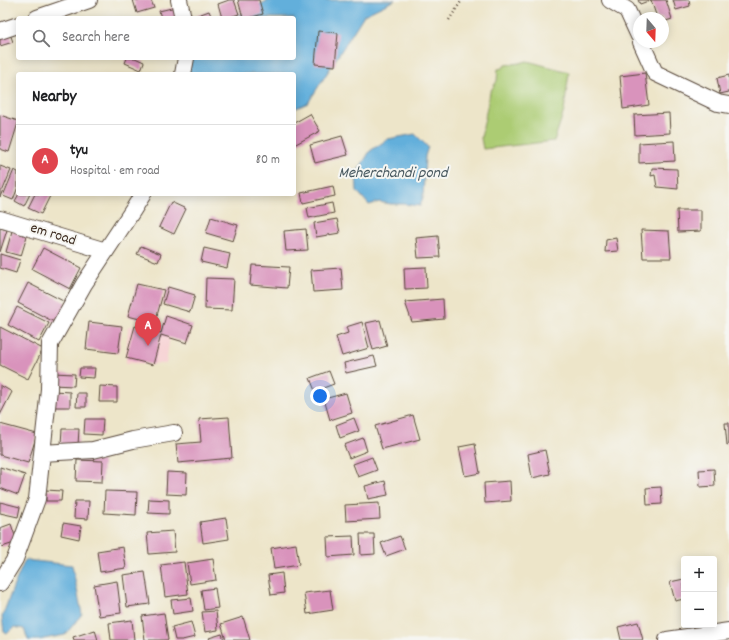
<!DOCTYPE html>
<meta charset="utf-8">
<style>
body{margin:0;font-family:Dekko,sans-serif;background:#f6f6f6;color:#202124}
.controls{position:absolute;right:12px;bottom:12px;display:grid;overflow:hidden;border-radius:4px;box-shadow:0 2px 10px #0003}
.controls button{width:36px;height:36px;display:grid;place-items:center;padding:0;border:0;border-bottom:1px solid #e0e0e0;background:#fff;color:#202124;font:20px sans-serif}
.compass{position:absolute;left:633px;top:12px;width:36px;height:36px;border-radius:50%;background:#fff;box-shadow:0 2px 10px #0003;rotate:161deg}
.you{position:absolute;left:320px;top:396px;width:14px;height:14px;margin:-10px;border:3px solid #fff;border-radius:50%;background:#1a73e8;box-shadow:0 0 0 6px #1a73e833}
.badge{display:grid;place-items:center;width:26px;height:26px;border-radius:50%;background:#0f766e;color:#fff;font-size:13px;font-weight:700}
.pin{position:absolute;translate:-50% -33px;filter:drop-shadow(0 1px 2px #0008)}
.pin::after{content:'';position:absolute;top:21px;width:14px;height:12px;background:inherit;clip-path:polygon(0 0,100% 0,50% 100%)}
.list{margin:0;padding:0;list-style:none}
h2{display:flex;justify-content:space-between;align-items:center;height:52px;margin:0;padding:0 16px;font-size:17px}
h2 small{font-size:13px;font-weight:400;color:#757577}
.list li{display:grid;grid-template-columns:26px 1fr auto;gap:12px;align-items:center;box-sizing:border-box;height:72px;padding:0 16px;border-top:1px solid #e0e0e0}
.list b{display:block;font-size:15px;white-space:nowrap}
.list p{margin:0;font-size:13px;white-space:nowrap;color:#757577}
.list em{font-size:13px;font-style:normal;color:#757577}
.icon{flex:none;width:22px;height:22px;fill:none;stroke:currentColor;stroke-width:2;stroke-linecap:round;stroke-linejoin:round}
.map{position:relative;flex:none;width:729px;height:640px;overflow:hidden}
.search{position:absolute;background:#fff;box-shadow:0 2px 10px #0003;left:16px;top:16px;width:280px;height:44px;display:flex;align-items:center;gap:10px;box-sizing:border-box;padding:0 14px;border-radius:4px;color:#757577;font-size:15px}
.panel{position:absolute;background:#fff;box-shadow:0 2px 10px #0003;left:16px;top:72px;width:280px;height:124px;border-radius:4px}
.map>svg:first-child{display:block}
.built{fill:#f7cfd1}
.green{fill:#accc73;stroke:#747b48}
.water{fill:#62afdb;stroke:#4e6c7c}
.building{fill:#d993bc}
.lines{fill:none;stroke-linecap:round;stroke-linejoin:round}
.street-casing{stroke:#564638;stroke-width:18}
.path{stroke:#564638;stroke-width:2.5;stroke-dasharray:1 3;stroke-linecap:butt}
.street{stroke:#fff;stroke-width:16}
.labels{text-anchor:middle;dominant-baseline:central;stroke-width:4;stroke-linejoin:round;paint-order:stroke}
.street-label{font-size:15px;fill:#3b2a1e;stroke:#f6f6f2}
.water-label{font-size:16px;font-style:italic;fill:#495960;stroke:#f6f6f2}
</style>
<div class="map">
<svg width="729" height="640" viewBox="0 0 729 640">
<rect width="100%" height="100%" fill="#f6f6f2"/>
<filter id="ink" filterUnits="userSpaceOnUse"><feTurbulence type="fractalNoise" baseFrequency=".025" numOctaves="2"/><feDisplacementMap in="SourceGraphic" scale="8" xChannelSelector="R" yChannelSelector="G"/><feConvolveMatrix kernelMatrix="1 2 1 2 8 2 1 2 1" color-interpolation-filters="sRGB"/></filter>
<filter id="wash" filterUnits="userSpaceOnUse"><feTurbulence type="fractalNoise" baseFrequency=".012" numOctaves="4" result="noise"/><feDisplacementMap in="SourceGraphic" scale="16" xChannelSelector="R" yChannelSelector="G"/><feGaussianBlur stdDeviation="0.9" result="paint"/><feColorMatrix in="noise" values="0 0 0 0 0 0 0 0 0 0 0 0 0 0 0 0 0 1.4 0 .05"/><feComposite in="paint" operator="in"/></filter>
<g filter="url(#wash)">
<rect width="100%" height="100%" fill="#ede5c9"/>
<!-- built -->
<path class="built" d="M128 326 171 329 166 364 126 363Z"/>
<!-- green -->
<path class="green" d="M527 61 569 72 564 111 554 141 483 149 481 138 490 92 497 81 498 69 503 68 505 65 520 63Z"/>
<!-- water -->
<path class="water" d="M269 0H395L364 15 308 103 294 109V74H183L186 58H294V18H233Z
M415 134 428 147 425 156 423 197 420 206 404 204H391L379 202 369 205 357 191 356 174 370 151 388 139Z
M25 560 72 565 82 614 65 635 38 640H28L24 629 14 627 7 634 4 632 2 617 14 585Z"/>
<g id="blocks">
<!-- building -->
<path class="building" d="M133 0H151L154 8 137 13Z
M229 0H234L239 14 227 18H222L218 4Z
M238 0H259L263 14 249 18H243Z
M638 0H666L672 19 663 22V18H657L651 0 640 4Z
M673 0H689L690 6 676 10Z
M176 7 179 18H161L159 11Z
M209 11 212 18H194L193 17Z
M9 31 13 42 0 46V34Z
M318 31 338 33 335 66 315 64Z
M127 58H135L144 62 141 70 125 63Z
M645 73 649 105 623 109 620 76Z
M729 75V92L720 94 717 78Z
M669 113 670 133 635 135 634 115Z
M310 114 320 131 294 145V123Z
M0 115 18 121V123L9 152 0 149Z
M342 136 348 155 315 163 310 145Z
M674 141 675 161 639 163V143Z
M0 166 11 170 0 197Z
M652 168 677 169 678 189 657 187 655 175 651 176Z
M14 170 18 172V187L13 200 3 196Z
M333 186 335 196 303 203 301 193Z
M19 194H30L24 206 15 201Z
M35 194H51L41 214 28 208Z
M171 202 186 209 174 234 159 227Z
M332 203 334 213 309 218 307 208Z
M677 210H701V231L678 232Z
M211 217 238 225 233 241 206 233Z
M337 219 340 233 316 237 314 223Z
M0 228 7 230 0 252Z
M306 229 308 250 286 251 284 231Z
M641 230 669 231 671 258H643Z
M12 231 27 236 21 256 6 252Z
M438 236 440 257 418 258 416 238Z
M616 238 618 251 605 252 606 240Z
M141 246 161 254 158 262 137 254Z
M43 248 81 268 70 289 32 269Z
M204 248 230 254 227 268 201 262Z
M0 254 20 260 16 273 0 268Z
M252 265 289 267 287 288 250 285Z
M426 267 427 288 405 289 404 268Z
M341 268 343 290 313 292 311 270Z
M206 278 234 279 232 310 205 309Z
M28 283 67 303 56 323 18 303Z
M137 284 164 290 155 323 128 316Z
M168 287 195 295 190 312 163 304Z
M443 299 444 319 412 322 405 302Z
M17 307 49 323 39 342 8 325Z
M166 316 193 325 187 343 161 335 153 365 126 358 135 326 161 333Z
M380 320 387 346 373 350 366 323Z
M89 322 122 326 118 353 86 349Z
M362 322 369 348 342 356 336 337 348 333 346 327Z
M0 327 43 349 28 379 0 365Z
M374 356 377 366 346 373 344 363Z
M80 368H95L94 378 79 377Z
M329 371 334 384 315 391 310 378Z
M52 373 75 374 74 386 52 385Z
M0 385 12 392 0 415Z
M100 386 117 387V402H99Z
M53 391 70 392V407H52Z
M77 393H86V407H76Z
M346 393 352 413 330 420 324 399Z
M413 415 420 439 382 449 375 426Z
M229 417 232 458 178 463 176 444 201 442 199 419Z
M354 418 359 431 340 438 336 425Z
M85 419H103L102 435 84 434Z
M725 423H729V444L727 445Z
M0 424 37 434 28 463 0 455Z
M62 429H79L78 445 61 444Z
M363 438 367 451 349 458 344 445Z
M475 444 480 473 465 476 459 447Z
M545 450 550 474 532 478 528 454Z
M372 457 377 470 358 477 353 464Z
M77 460 103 461 102 482 76 481Z
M0 467 25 475 18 495 0 488Z
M714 469 715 486 700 487 699 470Z
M167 472 187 473 186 495 166 494Z
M385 481 388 495 368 499 365 486Z
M510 481 511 501 485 503 484 483Z
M661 487 662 504 647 505 646 488Z
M46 490 62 491 61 501H46Z
M105 491 137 492 136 515 104 513Z
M149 499 169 500V514L148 513Z
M75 501H89L88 519 74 518Z
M0 502 20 507 18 517 0 513Z
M379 503 380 519 346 521 345 505Z
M226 518 229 539 203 543 200 522Z
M63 523 81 526 79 539 61 535Z
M11 524 17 542 2 547 0 541V528Z
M173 531 175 552 149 554 147 533Z
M360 534H374L375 554 361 555Z
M353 536 354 555 328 557 327 537Z
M400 536 405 549 386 556 381 543Z
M296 544 299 565 274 569 271 548Z
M123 547 126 568 100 572 97 551Z
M213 559 216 580 190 584 187 563Z
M184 562 188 594 165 597 161 565Z
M145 572 150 604 127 607 123 575Z
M282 573 284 593 271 595 268 575Z
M684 579V599L675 601 670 582Z
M117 581 121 613 99 616 94 585Z
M215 588 218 608 204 610 201 590Z
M330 590 333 610 307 614 304 593Z
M191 598 193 611 173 614 171 600Z
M216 611 218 630 205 632 202 612Z
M164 613 168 640H145L142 616Z
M243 617 250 640H226L221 624Z
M132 620 134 640H111L109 623Z
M191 622 195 637 182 640H175L172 627Z
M638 622 643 640H621L618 627Z
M95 630 98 640H74L73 637Z
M222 634 224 640H210L209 638Z"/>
</g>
</g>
<g filter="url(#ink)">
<use href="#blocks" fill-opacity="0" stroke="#564638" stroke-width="1"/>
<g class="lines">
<!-- street casing -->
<g class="street-casing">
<path id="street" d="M179 0 183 18
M610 0 627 10 639 36
M37 18 89 0
M0 31 18 25
M641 42 655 73 718 103 729 105
M183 74 186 58
M0 219 106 251
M42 453 93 450 133 440 174 433
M0 583 15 559 37 499 49 389 50 344 84 284 133 210 143 194
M667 640 729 631"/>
</g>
<!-- path -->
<path class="path" d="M449 20 462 0"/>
<!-- street -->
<use href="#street" class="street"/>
</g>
</g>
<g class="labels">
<!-- street labels -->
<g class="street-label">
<text transform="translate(53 235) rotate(17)">em road</text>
</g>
<!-- water labels -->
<g class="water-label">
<text x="393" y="173">Meherchandi pond</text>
</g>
</g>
</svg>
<div class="controls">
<button>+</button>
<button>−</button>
</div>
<svg class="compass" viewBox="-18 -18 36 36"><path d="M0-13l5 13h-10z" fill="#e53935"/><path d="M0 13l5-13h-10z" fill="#757577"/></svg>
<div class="you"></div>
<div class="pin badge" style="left:148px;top:346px;background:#e0444e">A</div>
<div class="search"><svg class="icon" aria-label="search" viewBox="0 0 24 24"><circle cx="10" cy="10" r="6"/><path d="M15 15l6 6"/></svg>Search here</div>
<section class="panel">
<h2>Nearby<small></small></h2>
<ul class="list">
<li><span class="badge" style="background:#e0444e">A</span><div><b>tyu</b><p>Hospital · em road</p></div><em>80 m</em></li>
</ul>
</section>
</div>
